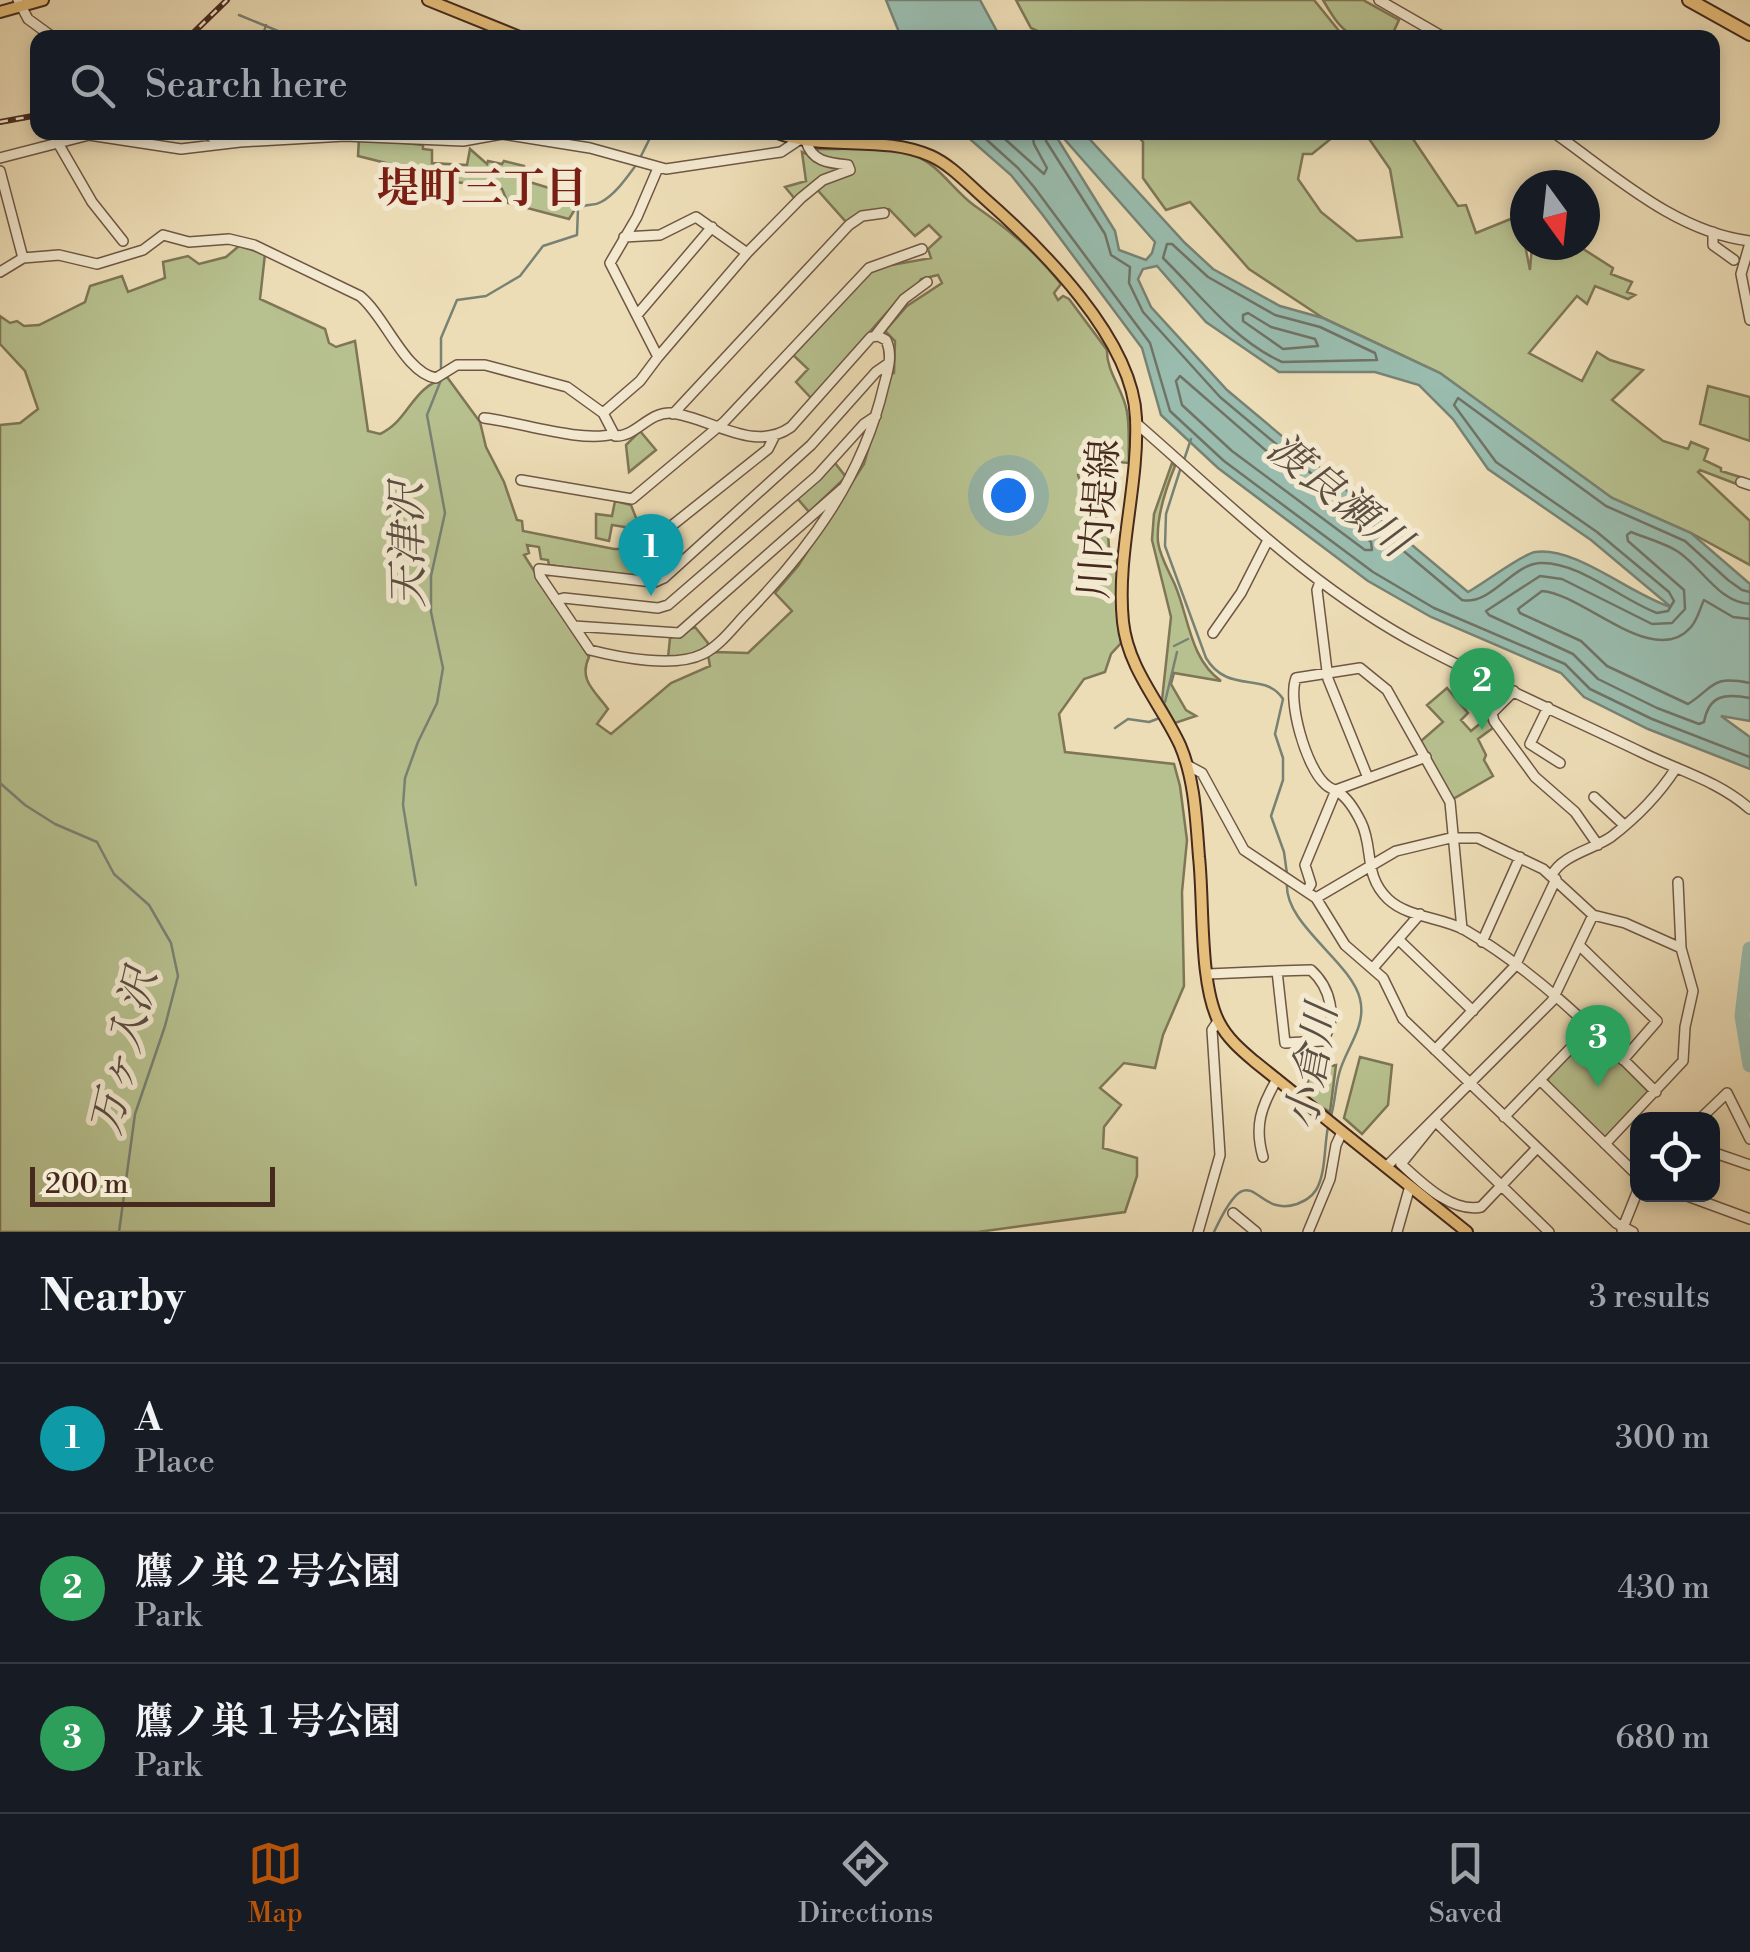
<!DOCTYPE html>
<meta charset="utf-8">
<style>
body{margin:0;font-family:"Libre Bodoni","Noto Serif JP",serif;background:#20242c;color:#f1f3f6}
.controls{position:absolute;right:30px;bottom:30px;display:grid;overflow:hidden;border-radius:20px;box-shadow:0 5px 15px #0003}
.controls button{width:90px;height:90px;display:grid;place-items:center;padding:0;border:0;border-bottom:2px solid #363941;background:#171b24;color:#f1f3f6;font:50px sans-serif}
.compass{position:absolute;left:1510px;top:170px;width:90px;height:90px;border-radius:50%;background:#171b24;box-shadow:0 5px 15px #0003;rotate:165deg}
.scale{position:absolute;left:30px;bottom:25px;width:245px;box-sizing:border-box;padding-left:10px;border:5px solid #462a1e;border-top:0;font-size:28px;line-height:35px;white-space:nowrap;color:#462a1e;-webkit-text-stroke:8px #f3e9d0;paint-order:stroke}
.you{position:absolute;left:1008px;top:495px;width:35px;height:35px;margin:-25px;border:8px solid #fff;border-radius:50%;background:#1a73e8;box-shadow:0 0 0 15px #1a73e833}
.badge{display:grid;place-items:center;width:65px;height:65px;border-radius:50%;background:#b45309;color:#fff;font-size:32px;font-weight:700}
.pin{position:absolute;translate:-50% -82px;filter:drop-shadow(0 2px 5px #0008)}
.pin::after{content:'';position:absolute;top:52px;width:35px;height:30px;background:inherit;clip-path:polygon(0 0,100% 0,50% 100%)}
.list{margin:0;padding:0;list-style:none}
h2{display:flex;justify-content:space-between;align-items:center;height:130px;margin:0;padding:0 40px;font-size:42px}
h2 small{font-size:32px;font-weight:400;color:#9ea1a6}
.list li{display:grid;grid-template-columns:65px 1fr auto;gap:30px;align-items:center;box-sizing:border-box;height:150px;padding:0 40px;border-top:2px solid #363941}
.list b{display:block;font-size:38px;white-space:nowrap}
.list p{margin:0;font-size:32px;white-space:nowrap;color:#9ea1a6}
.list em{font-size:32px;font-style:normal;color:#9ea1a6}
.icon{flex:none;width:55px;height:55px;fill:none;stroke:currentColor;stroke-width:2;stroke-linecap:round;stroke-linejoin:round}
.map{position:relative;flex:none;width:1750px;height:1232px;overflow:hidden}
.search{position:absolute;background:#171b24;box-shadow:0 5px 15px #0003;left:30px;right:30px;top:30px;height:110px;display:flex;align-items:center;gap:25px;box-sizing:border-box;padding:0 35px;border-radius:20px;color:#9ea1a6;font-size:38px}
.sheet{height:580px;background:#171b24}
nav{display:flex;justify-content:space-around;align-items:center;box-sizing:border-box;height:140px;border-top:2px solid #363941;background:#171b24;font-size:28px;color:#9ea1a6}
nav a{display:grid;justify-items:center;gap:5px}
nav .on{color:#b45309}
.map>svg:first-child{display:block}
.green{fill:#b7c18f;stroke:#7e7656;stroke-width:2.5}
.water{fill:#99bcae;stroke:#788274;stroke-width:2.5;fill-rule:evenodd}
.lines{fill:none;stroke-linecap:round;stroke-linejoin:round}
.shore{stroke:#707366;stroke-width:2.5}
.stream{stroke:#788274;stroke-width:2.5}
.river{stroke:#99bcae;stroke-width:15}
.minor-casing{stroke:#705744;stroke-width:12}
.major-casing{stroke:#462a1e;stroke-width:14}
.highway-casing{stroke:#462a1e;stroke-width:16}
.minor{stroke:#f3e9d0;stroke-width:9}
.major{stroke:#e6be7b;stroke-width:10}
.highway{stroke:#e6be7b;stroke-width:12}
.rail-casing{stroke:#462a1e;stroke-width:6}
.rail{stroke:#f3e9d0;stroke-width:2.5;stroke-dasharray:8;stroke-linecap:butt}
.labels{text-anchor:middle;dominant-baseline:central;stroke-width:10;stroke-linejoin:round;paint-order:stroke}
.street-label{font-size:40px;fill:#462a1e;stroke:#f3e9d0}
.neighbourhood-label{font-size:42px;font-weight:bold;fill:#7a1f14;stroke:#f3e9d0}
.water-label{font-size:42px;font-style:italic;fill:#5b4e42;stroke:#f3e9d0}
</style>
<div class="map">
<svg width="1750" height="1232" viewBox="0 0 1750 1232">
<rect width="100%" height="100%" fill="#edddb6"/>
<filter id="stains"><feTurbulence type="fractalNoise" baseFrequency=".002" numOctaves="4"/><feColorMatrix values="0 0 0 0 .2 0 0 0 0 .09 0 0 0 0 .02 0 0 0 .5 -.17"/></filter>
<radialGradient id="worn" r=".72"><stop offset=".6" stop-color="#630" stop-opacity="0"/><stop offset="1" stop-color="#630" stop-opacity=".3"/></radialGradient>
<!-- green -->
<path class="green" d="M1016 0H1314L1344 37H1050L1031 28Z
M1323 0H1363L1399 20 1391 37C1348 38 1345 37 1323 0Z
M1135 133H1338L1312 154H1303L1298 179 1321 212 1357 241 1402 237 1390 169 1365 133H1409L1458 206 1466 205 1476 233 1518 216 1525 220V245L1530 270 1532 245H1577L1613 268 1611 274 1632 282 1627 292 1635 295 1628 299 1595 286 1587 304 1577 296 1529 353 1582 381 1597 352 1610 360 1643 370 1612 400 1663 441 1688 449 1691 442 1708 449 1704 460 1721 468V471L1740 477 1739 485 1700 470 1698 472 1750 521V565L1691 533 1612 498 1440 373 1323 318 1249 269 1190 202 1166 210 1143 178V142Z
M359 138 423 145V149L432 150V163L467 165 470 149 487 164 488 161 502 164 504 161 524 166 523 180 582 198 569 219 508 203 502 189 443 180 438 176 358 156Z
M815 149C846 150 888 144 916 156 940 166 954 191 975 206 1008 229 1036 252 1061 284L1054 293 1058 300 1063 296 1069 299 1107 350C1106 371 1124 391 1127 412 1130 429 1128 446 1129 463L1092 460 1078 475C1085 495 1092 521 1108 533L1109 548 1119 553 1117 611 1121 643 1111 654 1105 672 1084 679 1059 714 1065 752 1174 764 1180 786 1187 840 1182 892 1184 986 1163 1035 1155 1068 1124 1063 1100 1088 1121 1105 1104 1127 1103 1148 1137 1158V1176L1125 1212 978 1232H0V425L20 423 38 409 25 371 0 344V316L10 323 17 321 24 326 39 325 85 302 90 286 122 276 128 292 165 278 163 262 188 256 199 264 226 257 239 246 265 254 260 299 325 329 329 343 336 347 355 341 368 431 380 434C410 420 410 388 447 377L480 422 486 447 504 482 517 520 522 521 523 531 614 549H649L654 560 642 562 643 578 549 565 548 560 541 559 539 547 527 545 529 553 524 555 589 657C578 680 595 691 608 709L597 724 611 734 671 683 710 666 708 655 714 652 748 653 792 611 775 593 798 566 864 464 890 375 894 373 895 341 885 331 907 306 942 283 938 275 921 279 917 286 898 300 811 398 796 382 808 369 792 354 871 270 890 263 892 265 931 258 928 249 941 237 929 225 915 236 889 209 861 213 847 223 813 185 795 199 785 187 806 181 802 152 809 155 815 153Z
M1708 386 1750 397V441L1700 424Z
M640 431 656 450 629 472 626 445Z
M835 463 846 477 809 512 797 498Z
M1172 463 1175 466C1166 488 1156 517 1158 542 1160 557 1169 571 1175 585 1189 618 1190 659 1221 681L1174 673 1171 684 1186 710 1196 716 1175 723 1162 700 1171 617 1152 540 1154 514Z
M615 501 631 505 645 541 624 543 625 527 612 525 609 541 596 538V514L612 516Z
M695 627 708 643 707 647 682 659 668 658 670 638Z
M1447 688 1468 713 1461 720 1471 731 1487 718 1493 728 1478 739 1486 755 1484 760 1493 776 1453 799 1421 741 1443 722 1427 705Z
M1588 1036H1594L1647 1090 1648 1095 1608 1136 1602 1137 1548 1083V1076Z
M1360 1057 1392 1065 1388 1105 1362 1134 1344 1118Z
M1336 1065 1330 1112 1308 1099V1070Z"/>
<!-- water -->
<path class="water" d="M886 0H980L1000 37H901Z
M963 133H1054L1115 231 1119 250 1146 260 1152 253 1155 242 1059 133H1084L1185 243 1213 269 1280 306 1323 318 1440 373 1612 498 1691 533 1750 584V721L1721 716 1750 737V769L1648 729 1584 697 1561 673 1431 617 1368 581 1218 468 1161 415 1142 348 1042 214 1011 175ZM1157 266 1206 322 1279 372H1375L1419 385 1453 419 1488 469 1591 540 1671 607C1631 595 1576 546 1535 552 1522 554 1483 584 1468 592L1227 390 1151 307 1138 279 1143 269Z"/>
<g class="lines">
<!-- shore -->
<path class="shore" d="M978 132 1018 168 1034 187 1150 343 1170 411 1224 461 1373 572 1434 608 1565 664 1590 689 1652 719 1750 757
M997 132 1044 174 1047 168 1034 144 1032 132
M1045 132 1046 141 1105 234 1111 255 1130 267 1129 283 1143 312 1220 397 1462 600C1490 606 1513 564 1540 563 1578 561 1622 600 1657 613L1668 611 1674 601 1669 592 1597 532 1496 462 1454 405 1458 398 1606 506 1685 541 1728 580 1742 590 1750 592
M1167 244H1172L1208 277 1275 315 1320 327 1375 353 1377 360 1282 362C1232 339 1201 295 1163 258Z
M1248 313 1271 327 1315 339 1318 346 1283 349 1243 321V315Z
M1180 376 1371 542 1372 550H1365L1232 451 1182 405 1176 381Z
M1750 604C1718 602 1702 567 1677 551 1664 543 1646 538 1631 532L1627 535 1628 541 1684 590 1685 609 1672 623 1652 624 1562 579 1540 576 1486 611 1489 615 1573 654 1598 679 1657 708 1699 724 1704 722C1709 695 1725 693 1750 698
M1750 619 1733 617 1704 600C1700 608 1698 619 1691 627 1654 670 1584 594 1542 591L1518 609 1520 613 1581 641 1607 666 1688 704C1715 687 1710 675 1750 683"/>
<!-- stream -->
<path class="stream" d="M239 15 295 38
M262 38 266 25
M640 158 653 132
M441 369V338L457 300 486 296 520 276 543 246 577 235 578 209C587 202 593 207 601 202 615 195 627 177 636 165
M1184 460 1191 439
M1181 467 1166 514 1165 546 1206 658C1228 695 1266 671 1283 699L1275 734 1283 758V780L1271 816 1284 852 1287 874
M1174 646 1188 639
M1165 702 1177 652
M1115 728 1128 719 1149 722 1157 719
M0 783 25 805 55 824 97 842 114 874 149 905 171 943 178 976 165 1026 135 1114 119 1232
M1287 882C1283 924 1351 961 1360 999 1367 1027 1345 1049 1339 1074 1335 1089 1335 1104 1330 1120
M416 885 403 805 405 778 418 742 437 703 443 668 431 612V576L445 513 427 415 441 380
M1742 1023H1750
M1214 1232C1253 1148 1252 1219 1297 1204 1304 1201 1311 1198 1316 1190 1326 1174 1324 1146 1328 1127"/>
<!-- river -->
<path class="river" d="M1750 949 1742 1016 1750 1065"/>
<!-- minor casing -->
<g class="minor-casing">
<path id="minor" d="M18 0 28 19 54 38
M1379 0 1445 38
M204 132 223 144
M1553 132C1613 174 1675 232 1750 241
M58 143 92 202 123 241
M0 158 89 135 181 149 240 142 345 136 463 141 502 134 590 148 666 169 781 152 799 140
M658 168 637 217 610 263 658 357 640 381 603 413 615 436C636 437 648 412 671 413 710 417 753 454 791 427L871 337 878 336 886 340C893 355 888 370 884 385 863 476 812 546 748 612 734 626 721 645 703 654 675 668 621 658 590 650L540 576 539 569 644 581 655 582 664 578 811 445 876 372 889 363
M0 171 23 258
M1713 232V245L1734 260
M624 237 660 235 696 217 747 253
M1750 243 1741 274 1750 320
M0 272 23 258 59 255 97 264 143 250 163 235 189 242 229 239 254 245 360 296C385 316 405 373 436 378L457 365H485L567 387 603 413
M637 315 712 227
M875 336 904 299 927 282
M658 357 747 253 801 198 823 180 850 170 848 165C829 163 812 162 806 141
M673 414 849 225 862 216 884 213
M484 418C520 422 580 443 614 434
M1136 423C1228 503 1314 590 1423 647 1495 685 1570 718 1643 753 1680 771 1718 781 1750 809
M521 480 632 499 724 422 869 268 922 249
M1741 482 1750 485
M645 547 768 449 775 435
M1320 582 1317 590 1328 679 1368 778
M556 600 564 598 658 608 668 605 817 476 864 424 876 416
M574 626 679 633 843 488
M1213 633 1241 593 1268 540
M1514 691 1492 713 1494 721 1535 777 1575 812 1598 845
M1548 707 1530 744 1560 763
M1187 765 1202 773 1244 850 1316 898 1345 945 1383 978 1403 1019 1616 1223 1633 1232
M1594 797 1624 825
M1552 875C1562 855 1592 850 1611 837 1637 817 1658 796 1676 768
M1678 882 1681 948
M1307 891 1311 884 1305 865 1336 790 1426 757
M1316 898 1396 851 1450 838H1478L1543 869 1593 915 1625 923 1681 948 1693 991 1685 1027 1683 1061 1605 1144
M1462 929 1450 802 1387 690 1360 668 1296 678C1287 701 1306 767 1325 784 1330 789 1332 788 1338 792 1348 798 1356 812 1361 822 1374 848 1363 875 1388 899 1408 918 1442 917 1465 930 1537 972 1597 1033 1656 1092
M1399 940 1473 1011
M1482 942 1520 857
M1580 946 1657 1021 1623 1060
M1373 968 1420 914
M1311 970C1330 987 1339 1019 1322 1041L1285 1043 1277 971Z
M1208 974 1277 971
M1435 1050 1515 966 1556 879
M1540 1080 1638 1176
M1504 1117 1590 1028
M1699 1120 1727 1093 1750 1139
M1435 1121 1549 1232
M1434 1123 1401 1164C1421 1182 1451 1213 1481 1207L1537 1148
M1712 1152 1750 1165
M1263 1157C1254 1126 1261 1107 1277 1079
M1386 1167 1552 1001 1593 915
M1682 1194 1750 1219
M1233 1213 1256 1232
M1622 1230 1638 1190
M1198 1232 1220 1155 1212 1030 1218 1021
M1308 1232 1330 1179 1336 1145 1342 1132
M1397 1232 1410 1186"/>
</g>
<!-- major casing -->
<g class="major-casing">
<path id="major" d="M428 0 522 38
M0 12 43 0
M775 132C824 152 882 134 931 156 951 165 968 184 984 198 1041 248 1133 339 1136 418 1139 486 1116 554 1123 622 1128 669 1161 704 1180 745 1195 780 1196 820 1199 857 1204 902 1199 984 1219 1022 1227 1038 1241 1050 1254 1061L1467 1232"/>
</g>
<!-- highway casing -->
<g class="highway-casing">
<path id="highway" d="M1689 0 1750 34"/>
</g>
<!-- minor -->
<use href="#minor" class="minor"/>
<!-- major -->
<use href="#major" class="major"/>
<!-- highway -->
<use href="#highway" class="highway"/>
<!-- rail casing -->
<g class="rail-casing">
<path id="rail" d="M188 38 227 0
M0 122 38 115"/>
</g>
<!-- rail -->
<use href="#rail" class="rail"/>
</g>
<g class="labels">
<!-- street labels -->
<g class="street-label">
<text transform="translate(1100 519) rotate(-86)">川内堤線</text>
</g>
<!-- neighbourhood labels -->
<g class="neighbourhood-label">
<text x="482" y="189">堤町三丁目</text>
</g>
<!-- water labels -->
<g class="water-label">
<text transform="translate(1338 496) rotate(39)">渡良瀬川</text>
<text transform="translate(409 545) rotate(-91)">天津沢</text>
<text transform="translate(125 1052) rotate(-77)">万ヶ入沢</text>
<text transform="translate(1313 1067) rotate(-80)">小倉川</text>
</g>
</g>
<rect width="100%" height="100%" filter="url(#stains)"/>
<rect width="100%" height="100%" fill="url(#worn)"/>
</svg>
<div class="controls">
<button><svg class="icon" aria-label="locate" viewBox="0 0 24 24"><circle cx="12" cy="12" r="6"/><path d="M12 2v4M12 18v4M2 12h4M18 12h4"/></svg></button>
</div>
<svg class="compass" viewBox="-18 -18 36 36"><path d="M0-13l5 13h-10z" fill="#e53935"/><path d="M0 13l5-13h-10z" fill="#9ea1a6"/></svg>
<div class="scale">200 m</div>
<div class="you"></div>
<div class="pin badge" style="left:651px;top:596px;background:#0f9aa8">1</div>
<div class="pin badge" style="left:1482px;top:730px;background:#2e9e5b">2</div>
<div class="pin badge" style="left:1598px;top:1087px;background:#2e9e5b">3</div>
<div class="search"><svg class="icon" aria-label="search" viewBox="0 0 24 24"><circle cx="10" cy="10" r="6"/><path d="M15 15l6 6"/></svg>Search here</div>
</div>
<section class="sheet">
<h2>Nearby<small>3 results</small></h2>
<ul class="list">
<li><span class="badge" style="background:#0f9aa8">1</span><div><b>A</b><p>Place</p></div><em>300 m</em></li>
<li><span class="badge" style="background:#2e9e5b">2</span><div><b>鷹ノ巣２号公園</b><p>Park</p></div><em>430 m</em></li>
<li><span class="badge" style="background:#2e9e5b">3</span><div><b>鷹ノ巣１号公園</b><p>Park</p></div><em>680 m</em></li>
</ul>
</section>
<nav>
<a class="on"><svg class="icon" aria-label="map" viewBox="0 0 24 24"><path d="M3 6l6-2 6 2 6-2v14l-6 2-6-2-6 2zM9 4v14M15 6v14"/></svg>Map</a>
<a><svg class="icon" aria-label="directions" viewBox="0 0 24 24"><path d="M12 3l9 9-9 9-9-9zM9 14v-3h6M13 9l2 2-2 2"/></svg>Directions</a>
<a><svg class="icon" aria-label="saved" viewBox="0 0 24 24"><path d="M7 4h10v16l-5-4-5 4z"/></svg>Saved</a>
</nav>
